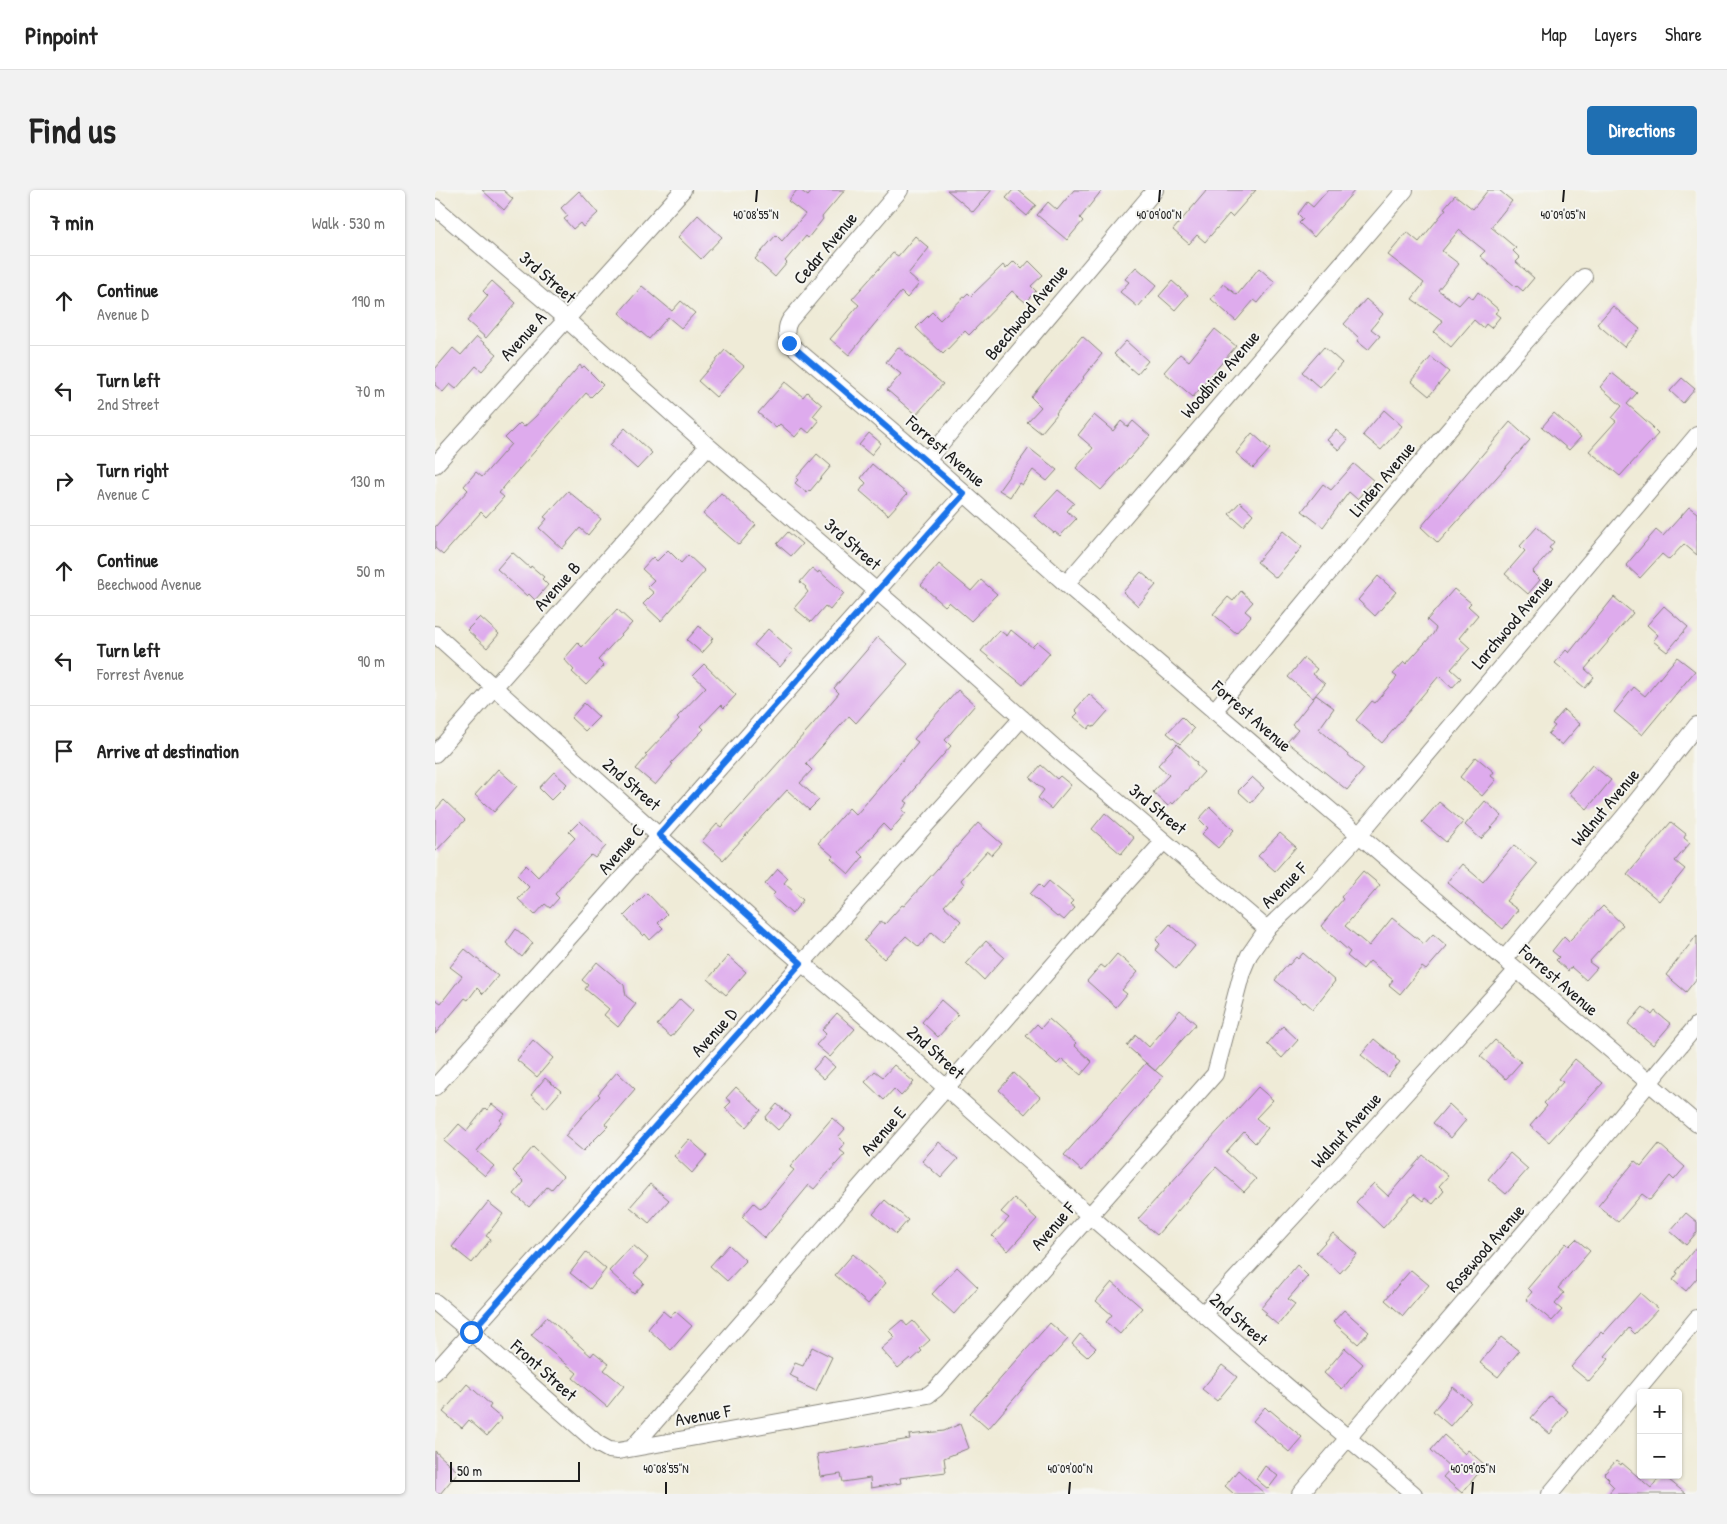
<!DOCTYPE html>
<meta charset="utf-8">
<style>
body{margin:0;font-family:"Patrick Hand",sans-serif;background:#f2f2f2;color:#222}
.controls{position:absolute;right:15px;bottom:15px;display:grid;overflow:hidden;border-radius:5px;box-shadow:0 1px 4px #0004}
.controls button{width:45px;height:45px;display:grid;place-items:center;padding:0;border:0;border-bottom:1px solid #e0e0e0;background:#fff;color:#222;font:25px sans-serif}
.scale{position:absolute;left:15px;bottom:12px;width:130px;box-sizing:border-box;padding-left:5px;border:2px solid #1c1c1c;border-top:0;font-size:14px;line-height:18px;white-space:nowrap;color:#1c1c1c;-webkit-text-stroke:4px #f6f6f2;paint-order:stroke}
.stop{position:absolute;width:15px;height:15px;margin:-11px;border:4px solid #1a73e8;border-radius:50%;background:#fff}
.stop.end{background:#1a73e8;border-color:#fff;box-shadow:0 1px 5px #0008}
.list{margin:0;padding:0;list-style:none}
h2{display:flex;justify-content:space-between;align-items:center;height:65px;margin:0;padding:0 20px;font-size:21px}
h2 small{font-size:16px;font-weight:400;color:#767676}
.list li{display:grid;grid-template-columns:32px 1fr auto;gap:15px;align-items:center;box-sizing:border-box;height:90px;padding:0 20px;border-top:1px solid #e0e0e0}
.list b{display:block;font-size:19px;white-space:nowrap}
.list p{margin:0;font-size:16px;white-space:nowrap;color:#767676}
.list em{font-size:16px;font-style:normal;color:#767676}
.icon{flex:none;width:28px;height:28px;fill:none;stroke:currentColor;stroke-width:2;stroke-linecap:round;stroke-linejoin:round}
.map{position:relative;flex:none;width:1262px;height:1304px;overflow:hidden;border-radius:5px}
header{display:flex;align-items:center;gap:30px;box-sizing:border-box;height:70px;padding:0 25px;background:#fff;border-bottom:1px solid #e0e0e0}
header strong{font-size:24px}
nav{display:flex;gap:28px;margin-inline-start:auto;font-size:18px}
.intro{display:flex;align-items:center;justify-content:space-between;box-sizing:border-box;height:120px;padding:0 30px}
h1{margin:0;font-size:35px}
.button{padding:12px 22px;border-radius:5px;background:#1f6fb2;color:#fff;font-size:18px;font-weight:700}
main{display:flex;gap:30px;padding:0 30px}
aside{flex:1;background:#fff;border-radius:5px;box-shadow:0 1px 4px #0004}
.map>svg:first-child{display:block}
.building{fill:#deabed}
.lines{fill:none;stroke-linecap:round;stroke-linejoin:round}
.street-casing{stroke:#86847a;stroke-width:18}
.street{stroke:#fff;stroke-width:16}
.route{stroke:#1a73e8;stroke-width:6}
.ticks{fill:none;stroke:#1c1c1c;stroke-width:2}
.labels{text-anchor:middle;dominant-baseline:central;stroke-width:4;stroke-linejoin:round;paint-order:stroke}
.street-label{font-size:18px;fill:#1c1c1c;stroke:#f6f6f2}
.ticks-label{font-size:12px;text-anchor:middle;fill:#1c1c1c;stroke:#f6f6f2;stroke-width:4;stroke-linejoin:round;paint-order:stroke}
</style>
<header>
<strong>Pinpoint</strong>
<nav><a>Map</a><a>Layers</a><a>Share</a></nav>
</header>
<div class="intro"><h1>Find us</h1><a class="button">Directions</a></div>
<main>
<aside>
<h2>7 min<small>Walk · 530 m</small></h2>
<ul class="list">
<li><svg class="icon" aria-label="ahead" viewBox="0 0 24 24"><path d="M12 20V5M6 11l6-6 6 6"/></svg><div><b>Continue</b><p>Avenue D</p></div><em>190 m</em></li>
<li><svg class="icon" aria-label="left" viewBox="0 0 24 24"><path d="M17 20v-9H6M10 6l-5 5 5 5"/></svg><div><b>Turn left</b><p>2nd Street</p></div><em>70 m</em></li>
<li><svg class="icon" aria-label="right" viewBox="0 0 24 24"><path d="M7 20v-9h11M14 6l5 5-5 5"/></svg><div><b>Turn right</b><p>Avenue C</p></div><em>130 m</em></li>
<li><svg class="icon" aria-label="ahead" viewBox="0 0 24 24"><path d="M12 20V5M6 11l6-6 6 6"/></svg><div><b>Continue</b><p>Beechwood Avenue</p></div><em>50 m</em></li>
<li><svg class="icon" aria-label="left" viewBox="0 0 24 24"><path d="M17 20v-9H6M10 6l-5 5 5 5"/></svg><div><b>Turn left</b><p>Forrest Avenue</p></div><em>90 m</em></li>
<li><svg class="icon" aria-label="arrive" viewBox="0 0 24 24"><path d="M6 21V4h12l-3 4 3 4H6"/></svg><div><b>Arrive at destination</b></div></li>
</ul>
</aside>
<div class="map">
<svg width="1262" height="1304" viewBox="0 0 1262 1304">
<rect width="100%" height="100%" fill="#f6f6f2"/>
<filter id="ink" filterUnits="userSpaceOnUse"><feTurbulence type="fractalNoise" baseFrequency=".02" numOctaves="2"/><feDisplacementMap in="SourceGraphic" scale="10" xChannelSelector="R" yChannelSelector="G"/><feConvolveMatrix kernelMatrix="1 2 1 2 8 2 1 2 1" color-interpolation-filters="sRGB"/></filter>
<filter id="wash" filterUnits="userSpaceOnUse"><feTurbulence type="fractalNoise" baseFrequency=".0096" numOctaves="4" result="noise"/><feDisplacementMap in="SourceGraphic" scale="20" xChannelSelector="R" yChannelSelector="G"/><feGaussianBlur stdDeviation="1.12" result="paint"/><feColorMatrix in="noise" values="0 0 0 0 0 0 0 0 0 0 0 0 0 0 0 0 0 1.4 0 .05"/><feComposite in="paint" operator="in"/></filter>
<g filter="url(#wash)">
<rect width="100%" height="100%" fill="#efebd7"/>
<g id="blocks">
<!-- building -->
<path class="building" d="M47 0H68L78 9 69 20Z
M362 0H365L373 6 378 0H410L387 27 388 29 373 48 371 46 350 71 352 73 340 87 320 69 341 45 347 51 370 24 353 11Z
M512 0H557L538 22Z
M578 0H583L601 15 592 26 571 8Z
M639 0H667L645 28 648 31 632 50 602 25 613 12 622 20Z
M772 0H821L797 27 794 24 770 52 762 45 754 54 738 40Z
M893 0H920L879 47 864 33 868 29 863 24 872 12 878 17Z
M1053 0H1064L1077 11 1056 37 1081 58 1078 61 1085 68 1081 72 1099 88 1088 101 1082 96 1081 97 1045 66 1050 61 1024 40 1007 61 1024 74 1003 100 1024 115 1033 105 1038 109 1043 102 1064 120 1060 123 1065 127 1056 138 1051 134 1048 138 1039 130 1016 157 999 142 1008 131 977 109 989 93 953 65 972 42 984 52 1011 19 1009 18 1020 5 1038 19Z
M144 1 163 23 148 37 145 33 138 39 129 29 133 26 126 18Z
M263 25 287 47 266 69 243 47Z
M480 46 494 58 473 84 484 94 472 108 466 102 414 165 395 149 424 115 417 109 458 63 463 66Z
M579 71 587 79 594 71 608 85 596 96 601 101 590 112 577 101 534 145 530 141 508 164 481 138 497 122 505 130 533 103 536 106 568 75 571 79Z
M701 77 722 95 703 117 685 102 694 92 690 89Z
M824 78 840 92 823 113 819 110 801 131 776 109 788 94 802 105Z
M57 91 81 113 51 148 32 131 53 106 48 101Z
M737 91 753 105 740 120 724 106Z
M207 96 237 121 246 111 260 123 246 138 233 127 214 149 184 123Z
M931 109 948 124 936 139 945 146 933 160 922 151 924 148 909 134Z
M1178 116 1205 139 1189 157 1162 134Z
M780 139 801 156 758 207 729 182 745 164 754 171Z
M647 146 667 164 648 187 649 188 621 223 622 224 606 243 592 232 606 217 596 207Z
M42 147 62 164 47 181 41 176 21 199 15 194 8 202 0 195V179L18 158 26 165Z
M691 151 713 171 702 184 679 164Z
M463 157 508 194 481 225 452 200 466 184 451 172Z
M889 157 907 173 885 198 867 182Z
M290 160 309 176 281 207 263 191Z
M996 167 1014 182 994 206 976 191Z
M145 175 147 178 149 176 168 195 156 207 151 203 78 286 64 303 69 307 51 327 46 322 8 365 0 358V337L33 300 29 296 41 282 47 287 76 254 70 248 85 233 89 237 101 226Z
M1177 183 1202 203 1192 214 1218 237 1217 238 1223 244 1185 286 1154 261 1181 231 1177 228 1187 216 1165 197Z
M1247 188 1260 199 1248 213 1235 201Z
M350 192 368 207 372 202 387 215 378 226 384 231 374 243 368 238 360 247 345 234 341 238 323 223Z
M949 220 967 236 946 260 928 245Z
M1119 223 1146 247 1134 260 1107 237Z
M659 225 678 241 686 231 693 237 698 231 715 246 666 300 641 278 658 258 643 245Z
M1075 232 1095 250 1003 353 986 337Z
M190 238 217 263 202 279 175 255Z
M901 240 913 250 904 260 892 250Z
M434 243 446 253 436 265 424 255Z
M817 243 835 259 818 278 801 263Z
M594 258 622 280 612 291 598 280 587 295 584 293 575 307 564 300Z
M382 264 396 276 375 301 374 300 372 303 360 293 363 290 361 288Z
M437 274 472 304 453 325 425 301 431 293 426 288Z
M919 274 939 291 922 309 914 302 888 337 867 321 888 294 896 300Z
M623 300 639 313 632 321 641 329 625 346 620 342 619 343 599 326Z
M133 301 166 329 153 345 145 338 127 359 104 338 112 329 109 327Z
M286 303 321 335 304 355 268 324Z
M805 312 818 324 808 336 794 324Z
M1254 317 1262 323V365L1249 354 1234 370 1227 364 1205 388 1191 375 1221 340 1228 346Z
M1102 337 1119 352 1114 358 1117 360 1097 382 1105 390 1093 404 1070 384 1090 361 1085 356Z
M848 341 867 357 841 388 822 372Z
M353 342 367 354 356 366 342 354Z
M233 360 246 373 253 365 270 381 226 431 208 414 219 403 212 397 219 390 207 379 218 367 222 371Z
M77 362 95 378 96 376 109 387 107 389 113 395 100 410 94 404 92 406 62 379Z
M504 374 536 401 546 390 562 404 536 431 514 412 510 416 486 395Z
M377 378 383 383 384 381 409 403 395 420 390 416 376 432 359 418 373 402 370 398 371 397 365 392Z
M706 382 721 395 703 416 688 402Z
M943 386 961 402 940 426 923 410Z
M1019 399 1036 413 1033 416 1043 425 1024 448 1035 458 1016 479 1026 488 1017 498 1004 486 947 553 921 530 937 511 940 513 962 487 958 484 969 472 971 474 998 444 1001 438 992 430Z
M806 401 818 412 810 421 816 426 801 443 778 424 793 407 798 411Z
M1179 407 1198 423 1150 479 1159 487 1150 498 1120 473 1131 460 1134 463Z
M1229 416 1253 437 1232 462 1218 451 1223 445 1212 435Z
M182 419 197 433 163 470 169 476 151 495 137 482 139 480 129 469 143 453 147 457Z
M45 427 64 444 52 458 32 440Z
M264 436 278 448 276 450 277 452 267 463 252 450Z
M333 439 358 461 345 477 319 455Z
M564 440 572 446 576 440 597 457 602 452 615 463 588 495 546 461Z
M443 447 473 474 421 533 414 526 371 574 377 580 365 593 384 610 374 620 352 600 288 670 267 651 282 634 286 637 378 534 404 503 399 498Z
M1242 467 1260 481 1207 545 1179 522 1199 497 1210 506Z
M869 468 882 479 878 484 890 494 878 508 853 487Z
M269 474 301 505 289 518 286 515 266 536 269 539 236 573 238 574 220 595 201 579 212 566 210 565 244 529 242 527 271 497 258 485Z
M523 500 540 515 510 550 516 556 480 597 481 598 470 611 473 613 467 620 471 623 455 641 448 634 423 662 428 667 414 684 396 668 398 666 383 653 414 618 421 625 483 552 479 549Z
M654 504 673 521 659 537 656 535 653 539 639 527 643 523 640 520Z
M881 505 899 518 884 539 929 579 912 600 852 552 863 540 857 535Z
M149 513 164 527 150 541 136 528Z
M1129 520 1145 534 1127 555 1113 544 1120 536 1117 534Z
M747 527 759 539 745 554 732 543Z
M742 554 762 573 761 575 769 582 752 601 751 600 738 614 736 612 733 616 718 602 734 585 723 575Z
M1041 567 1059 582 1056 586 1061 590 1047 606 1025 587Z
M606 575 622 589 625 586 636 595 616 619 603 608 609 600 595 588Z
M1157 575 1176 590 1152 619 1134 603Z
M63 579 82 596 59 622 40 605Z
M119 582 132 594 116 610 104 598Z
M817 587 829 598 816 613 803 601Z
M9 610 30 630 0 662V620Z
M1050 611 1067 626 1046 649 1030 635Z
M1004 612 1028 632 1011 652 987 632Z
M775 617 799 640 783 658 767 644 773 638 764 629Z
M670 623 699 648 686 664 657 639Z
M145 631 171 656 160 668 156 665 130 692 120 704 124 708 115 718 110 714 100 725 83 709 94 697 82 685 91 675 103 687 140 648 134 642Z
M1236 632 1251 644 1249 648 1255 653 1240 671 1250 679 1224 711 1192 684Z
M543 633 567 654 557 665 552 661 526 690 529 694 509 716 526 731 508 752 497 742 484 757 471 746 449 769 429 751 446 731 450 734 467 715 469 716Z
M845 643 861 657 840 681 823 666Z
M1079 655 1102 674 1071 711 1083 720 1068 739 1012 692 1027 674 1048 692Z
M343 679 353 688 349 693 368 710 357 724 337 706 340 703 330 694Z
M928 681 945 695 910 736 934 756 957 728 989 754 998 744 1012 756 991 780 987 777 965 804 954 795 958 790 935 771 928 779 912 766 915 762 886 736 908 709 906 707Z
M614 691 638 711 635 714 640 718 629 730 624 726 622 727 595 704 604 694 608 698Z
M212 703 232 724 223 733 228 738 215 750 210 744 208 746 189 726Z
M1168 716 1188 735 1154 772 1162 778 1151 790 1136 777 1133 781 1121 770 1124 767 1117 761 1129 746 1134 751Z
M735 734 760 756 741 779 720 760 725 754 721 750Z
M81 739 98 753 87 767 71 753Z
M1262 745V788L1251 802 1231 785Z
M551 751 569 767 549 790 531 773Z
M30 759 63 786 48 804 42 798 33 810 30 808 0 844V809L6 813 27 786 15 777Z
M868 763 900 791 878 819 870 812 868 813 840 790 853 774 854 775 861 767 863 769Z
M682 764 703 782 687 800 692 804 681 817 652 791 666 775 670 778Z
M293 766 311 782 291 805 273 789Z
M162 772 189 795 191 806 201 814 183 837 169 825 174 819 150 799 153 795 147 790Z
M245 809 258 821 236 847 222 835Z
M506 810 523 825 503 847 487 832Z
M1208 817 1217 825 1220 821 1236 834 1218 855 1193 834Z
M745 820 761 834 720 881 692 856 701 845 714 857Z
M402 823 420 839 395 867 381 855 391 844 387 840Z
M614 829 641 853 639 855 657 872 646 885 627 869 622 874 591 846 602 834 606 838Z
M848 836 863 850 847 868 832 854Z
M939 849 961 867 960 868 965 872 953 887 926 865Z
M98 850 118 868 102 887 82 870Z
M1060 850 1086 872 1071 889 1045 866Z
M389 867 400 877 389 889 378 879Z
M1140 869 1168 893 1114 952 1095 936 1112 916 1109 913 1128 892 1123 889Z
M711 873 728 887 647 981 629 965Z
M459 875 479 892 466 906 459 899 449 910 430 892 440 881 448 887Z
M182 882 200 899 170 934 173 936 148 961 130 946 165 906 163 904Z
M579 883 605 907 590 924 564 900Z
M110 888 126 901 111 918 96 905Z
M301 897 326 920 311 937 290 918 296 912 291 908Z
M823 897 838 910 821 928 833 938 820 953 809 942 791 962 821 989 809 1002 781 977 722 1045 703 1029Z
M57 914 70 924 65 930 66 932 42 961 59 976 50 986 9 951 24 934 32 941 50 918 52 920Z
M342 914 356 926 343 940 330 928Z
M1014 914 1031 930 1016 948 998 933Z
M397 928 410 939 403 947 410 953 405 960 410 964 379 999 374 995 330 1048 307 1027 319 1013 326 1019 359 980 355 977Z
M254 949 272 965 257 983 239 966Z
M504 952 523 969 506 988 487 971Z
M1224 954 1250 977 1239 990 1235 986 1215 1010 1207 1004 1183 1032 1163 1016 1200 971 1206 976Z
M98 957 128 986 116 1000 112 997 94 1017 79 1004 89 992 78 981Z
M1075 963 1093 979 1071 1004 1053 989Z
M988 965 1013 986 1004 996 1009 1001 998 1014 990 1008 988 1011 979 1004 948 1038 921 1012 939 993 953 1006Z
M215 994 234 1010 214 1033 195 1017Z
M579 1008 602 1029 573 1061 557 1046 574 1028 566 1022Z
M450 1010 473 1030 461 1044 438 1024Z
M53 1012 68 1024 51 1046 56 1049 37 1073 17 1057Z
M1251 1023 1262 1032V1042L1251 1055 1235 1041Z
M898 1043 922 1064 905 1083 881 1062Z
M1141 1049 1155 1061 1123 1098 1129 1103 1120 1114 1127 1120 1117 1131 1091 1109 1097 1102 1093 1098 1131 1053 1134 1056Z
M198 1055 213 1068 199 1084 209 1093 199 1104 174 1081Z
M294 1055 311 1071 292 1091 275 1076Z
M1262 1056V1088L1251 1101 1238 1090 1243 1083 1241 1082Z
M151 1062 171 1079 155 1099 135 1083Z
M418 1064 451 1093 433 1114 400 1085Z
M862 1075 873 1086 853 1109 860 1114 843 1135 830 1124 832 1123 826 1118Z
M522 1077 543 1097 519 1124 497 1104Z
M976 1080 994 1095 968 1126 950 1110Z
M677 1092 707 1118 685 1144 671 1132 677 1125 661 1111Z
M1205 1103 1223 1119 1200 1144 1194 1138 1170 1166 1174 1169 1154 1192 1136 1177 1166 1142 1168 1144Z
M909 1120 934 1142 923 1154 898 1132Z
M228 1121 235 1127 240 1121 257 1136 236 1160 213 1139Z
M112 1127 156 1166 159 1162 174 1174 169 1180 189 1196 172 1217 138 1188 142 1183 96 1145Z
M467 1130 472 1136 478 1131 495 1150 485 1159 487 1161 477 1170 475 1168 463 1178 446 1159 460 1147 454 1141Z
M615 1133 633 1149 616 1168 615 1167 553 1239 535 1223Z
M645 1144 661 1158 652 1167 637 1154Z
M1066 1147 1084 1161 1063 1187 1045 1173Z
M377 1157 397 1167 381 1201 362 1192 363 1189 354 1185 360 1173 368 1176Z
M910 1158 928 1174 907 1199 889 1183Z
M787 1175 802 1187 782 1211 767 1199Z
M32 1194 56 1215 54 1218 67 1229 52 1246 34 1230 27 1238 8 1222Z
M1018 1197 1036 1212 1015 1236 998 1221Z
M1115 1206 1133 1221 1115 1244 1096 1228Z
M830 1217 834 1221 835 1220 867 1247 854 1262 818 1231Z
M525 1234 534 1258 509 1268 511 1282 465 1288 466 1293 436 1298 435 1288 408 1292 406 1284 386 1287 382 1264 475 1249 474 1245 509 1241Z
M1009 1245 1030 1264 1033 1260 1050 1275 1027 1303 1008 1287 1016 1278 996 1260Z
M0 1261 23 1282 5 1304H0Z
M1181 1271 1186 1275 1187 1273 1216 1298 1226 1285H1228L1251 1304H1173L1179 1297 1173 1291 1174 1289 1169 1284Z
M830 1276 843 1286 833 1299 821 1289Z
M803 1280 830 1304H799L790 1296Z"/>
</g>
</g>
<g filter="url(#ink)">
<use href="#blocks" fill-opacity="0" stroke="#86847a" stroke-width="1"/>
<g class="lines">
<!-- street casing -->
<g class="street-casing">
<path id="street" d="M465 0 355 130C350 138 351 145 354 153L492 270 631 394 1262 934
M0 17 131 129 273 256 523 471 627 564 832 739
M492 270 720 0
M0 275 248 0
M631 394 970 0
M0 444 342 752 455 848 654 1025 820 1169 979 1304
M779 521C901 375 1020 227 1149 87
M0 564 273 256
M1069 769 1192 623 1262 535
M0 897C178 701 351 500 529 304
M0 1112 36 1142 163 1254 174 1260 183 1261 493 1205 501 1199 780 884 807 782 814 765 832 739 879 694 924 645 1262 245
M768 1124 904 977 1082 780
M0 1182 587 528
M198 1257 655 733 729 651
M865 1304 1116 1011 1262 835
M1115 1304 1262 1128"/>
</g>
<!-- street -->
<use href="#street" class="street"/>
</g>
</g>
<g class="lines" filter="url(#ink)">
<!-- route -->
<path class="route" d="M36 1142 366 773 224 645 529 304 354 153"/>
</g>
<!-- ticks -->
<path class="ticks" d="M321 12 322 0M724 12 725 0M1128 12 1129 0M231 1304V1292M634 1304 635 1292M1037 1304 1038 1292"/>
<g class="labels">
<!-- street labels -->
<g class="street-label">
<text transform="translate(390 58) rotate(-50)">Cedar Avenue</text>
<text transform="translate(113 87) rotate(41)">3rd Street</text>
<text transform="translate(591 122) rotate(-50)">Beechwood Avenue</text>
<text transform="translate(88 146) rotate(-48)">Avenue A</text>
<text transform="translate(785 184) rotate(-49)">Woodbine Avenue</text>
<text transform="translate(511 261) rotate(41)">Forrest Avenue</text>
<text transform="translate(947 289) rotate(-50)">Linden Avenue</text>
<text transform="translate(418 354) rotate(41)">3rd Street</text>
<text transform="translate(122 396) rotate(-48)">Avenue B</text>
<text transform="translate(1077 432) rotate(-50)">Larchwood Avenue</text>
<text transform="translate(817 526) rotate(41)">Forrest Avenue</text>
<text transform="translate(197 594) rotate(41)">2nd Street</text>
<text transform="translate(1170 617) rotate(-50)">Walnut Avenue</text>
<text transform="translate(723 619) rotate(40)">3rd Street</text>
<text transform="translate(186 659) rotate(-49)">Avenue C</text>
<text transform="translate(849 695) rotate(-45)">Avenue F</text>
<text transform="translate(1124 790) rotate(41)">Forrest Avenue</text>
<text transform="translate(279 842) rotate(-48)">Avenue D</text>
<text transform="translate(501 862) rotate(42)">2nd Street</text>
<text transform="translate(911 940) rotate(-48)">Walnut Avenue</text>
<text transform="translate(448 941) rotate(-49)">Avenue E</text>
<text transform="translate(618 1036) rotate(-49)">Avenue F</text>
<text transform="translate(1050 1058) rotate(-49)">Rosewood Avenue</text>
<text transform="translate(804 1129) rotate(41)">2nd Street</text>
<text transform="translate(109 1180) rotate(42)">Front Street</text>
<text transform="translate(268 1225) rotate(-10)">Avenue F</text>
</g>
</g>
<g class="ticks-label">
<text x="321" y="29">40°08'55"N</text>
<text x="724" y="29">40°09'00"N</text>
<text x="1128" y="29">40°09'05"N</text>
<text x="231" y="1283">40°08'55"N</text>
<text x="635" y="1283">40°09'00"N</text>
<text x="1038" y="1283">40°09'05"N</text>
</g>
</svg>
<div class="controls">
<button>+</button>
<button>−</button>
</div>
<div class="scale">50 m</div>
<div class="stop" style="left:36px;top:1142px"></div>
<div class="stop end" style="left:354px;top:153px"></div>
</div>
</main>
